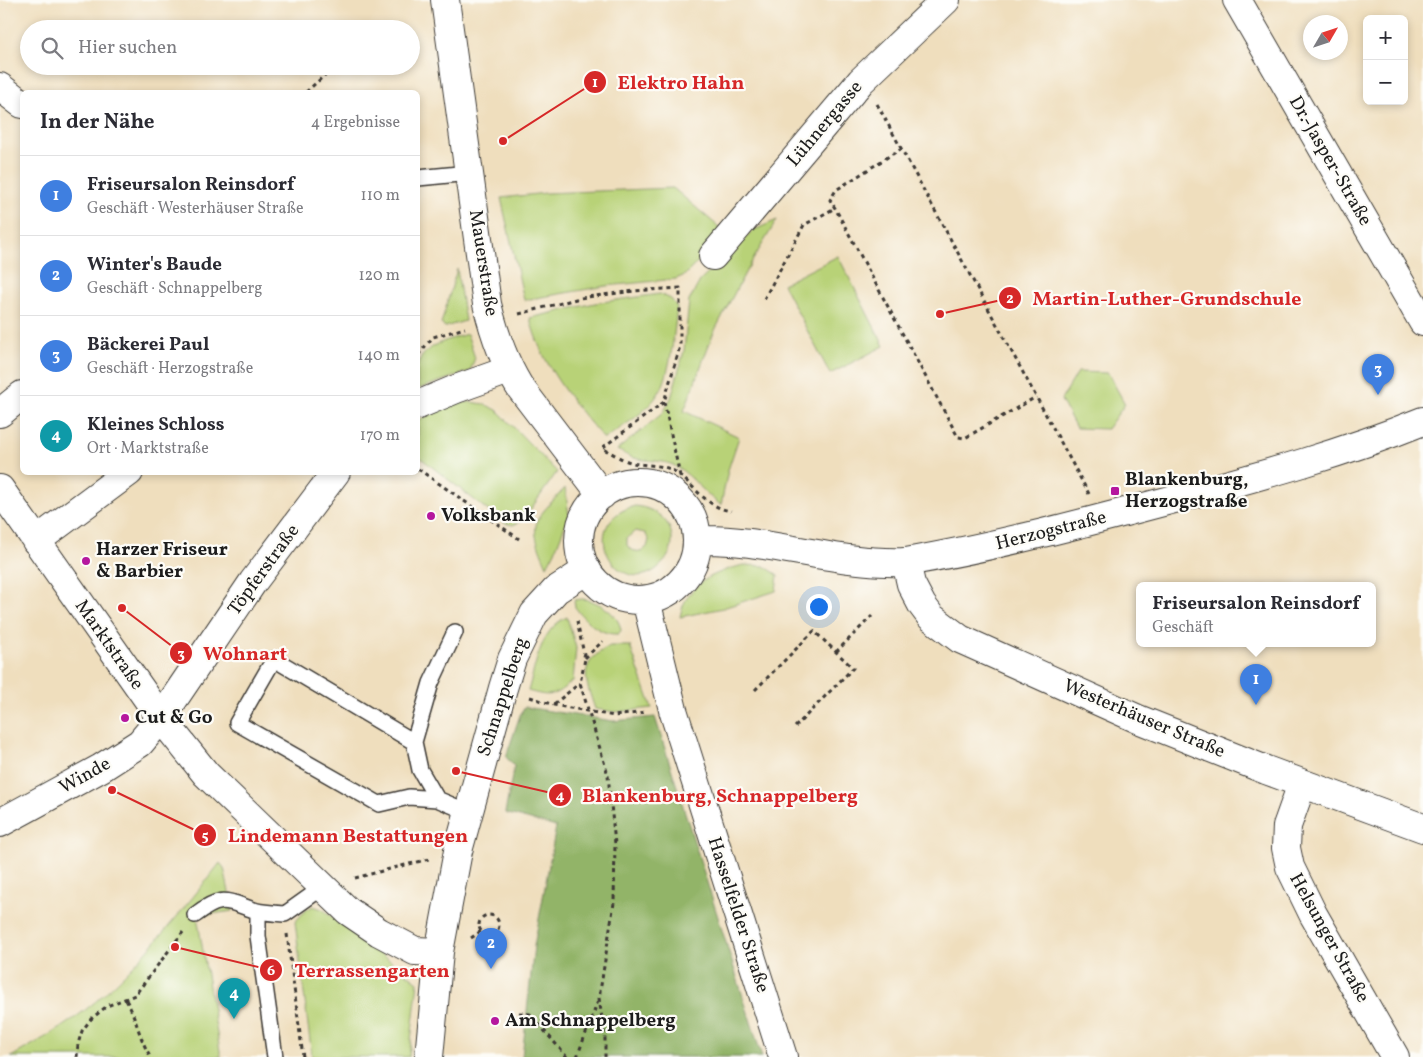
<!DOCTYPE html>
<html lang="de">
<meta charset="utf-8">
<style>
body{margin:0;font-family:Vollkorn,serif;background:#f2f2f3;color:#2b2b33}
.controls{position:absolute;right:15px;top:15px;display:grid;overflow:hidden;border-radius:8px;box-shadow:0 2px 8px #0003}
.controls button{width:45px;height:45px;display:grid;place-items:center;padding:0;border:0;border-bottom:1px solid #e1e1e2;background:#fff;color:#2b2b33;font:25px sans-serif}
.compass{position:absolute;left:1303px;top:15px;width:45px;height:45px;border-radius:50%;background:#fff;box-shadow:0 2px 8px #0003;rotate:51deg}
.you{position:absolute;left:818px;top:606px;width:18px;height:18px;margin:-12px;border:4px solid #fff;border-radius:50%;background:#1a73e8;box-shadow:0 0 0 8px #1a73e833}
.badge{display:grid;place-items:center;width:32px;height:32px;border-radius:50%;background:#0f766e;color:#fff;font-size:16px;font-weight:700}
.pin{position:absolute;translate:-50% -41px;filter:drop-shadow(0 1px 2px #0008)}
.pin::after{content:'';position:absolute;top:26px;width:18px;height:15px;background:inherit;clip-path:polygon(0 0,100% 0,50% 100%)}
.popup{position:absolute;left:1136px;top:582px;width:240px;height:65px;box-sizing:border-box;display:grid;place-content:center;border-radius:8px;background:#fff;filter:drop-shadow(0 1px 4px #0005);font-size:16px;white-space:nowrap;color:#7c7c81}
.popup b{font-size:19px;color:#2b2b33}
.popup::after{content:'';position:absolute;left:50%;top:100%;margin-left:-10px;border:10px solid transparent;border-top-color:#fff}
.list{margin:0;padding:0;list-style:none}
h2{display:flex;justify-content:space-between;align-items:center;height:65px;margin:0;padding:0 20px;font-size:21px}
h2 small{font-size:16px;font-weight:400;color:#7c7c81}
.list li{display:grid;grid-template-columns:32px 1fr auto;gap:15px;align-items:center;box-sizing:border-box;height:80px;padding:0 20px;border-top:1px solid #e1e1e2}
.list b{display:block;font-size:19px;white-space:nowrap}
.list p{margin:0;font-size:16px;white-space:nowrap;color:#7c7c81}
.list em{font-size:16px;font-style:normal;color:#7c7c81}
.icon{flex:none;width:28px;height:28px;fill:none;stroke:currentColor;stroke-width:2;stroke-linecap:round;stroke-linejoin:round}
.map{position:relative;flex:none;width:1423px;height:1057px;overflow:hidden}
.search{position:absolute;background:#fff;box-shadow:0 2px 8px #0003;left:20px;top:20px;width:400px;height:55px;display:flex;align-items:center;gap:12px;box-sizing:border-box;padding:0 18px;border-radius:28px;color:#7c7c81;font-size:19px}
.panel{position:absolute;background:#fff;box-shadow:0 2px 8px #0003;left:20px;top:90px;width:400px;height:385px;border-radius:8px}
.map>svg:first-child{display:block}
.green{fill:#b8d277;stroke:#6a774a;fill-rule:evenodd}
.forest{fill:#92b468;stroke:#576842}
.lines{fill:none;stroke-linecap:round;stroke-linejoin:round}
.lane-casing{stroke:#3c3934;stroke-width:18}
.street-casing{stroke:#3c3934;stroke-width:30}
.secondary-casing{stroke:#3c3934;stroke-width:30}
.primary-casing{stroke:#3c3934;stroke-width:30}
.path{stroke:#3c3934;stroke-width:3;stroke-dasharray:4 4;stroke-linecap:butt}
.lane{stroke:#fff;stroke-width:15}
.street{stroke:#fff;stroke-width:28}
.secondary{stroke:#fff;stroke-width:28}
.primary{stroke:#fff;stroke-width:28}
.poi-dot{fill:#b5179e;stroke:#fdfcf7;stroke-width:2}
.labels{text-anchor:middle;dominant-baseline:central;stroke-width:4.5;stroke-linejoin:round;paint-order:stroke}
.street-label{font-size:19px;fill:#1c1c1c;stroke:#fdfcf7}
.poi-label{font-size:19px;font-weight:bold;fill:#1c1c1c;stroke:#fdfcf7;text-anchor:start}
.leader{fill:none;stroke:#d62828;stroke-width:2}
.callout-dot{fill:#d62828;stroke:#fdfcf7;stroke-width:2}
.mark-label{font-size:15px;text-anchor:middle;font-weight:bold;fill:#fff}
.callout-label{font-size:20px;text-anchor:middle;font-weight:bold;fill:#d62828;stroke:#fdfcf7;stroke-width:4.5;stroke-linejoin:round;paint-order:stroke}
</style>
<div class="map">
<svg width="1423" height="1057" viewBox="0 0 1423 1057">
<rect width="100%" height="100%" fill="#fdfcf7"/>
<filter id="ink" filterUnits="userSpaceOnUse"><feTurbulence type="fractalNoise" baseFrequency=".02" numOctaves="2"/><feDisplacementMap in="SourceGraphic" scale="10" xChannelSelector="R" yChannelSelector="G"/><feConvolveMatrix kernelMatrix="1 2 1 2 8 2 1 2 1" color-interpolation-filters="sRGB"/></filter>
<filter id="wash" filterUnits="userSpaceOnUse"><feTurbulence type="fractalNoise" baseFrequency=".0096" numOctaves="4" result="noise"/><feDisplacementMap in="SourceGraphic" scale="20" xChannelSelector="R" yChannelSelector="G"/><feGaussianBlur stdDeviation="1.12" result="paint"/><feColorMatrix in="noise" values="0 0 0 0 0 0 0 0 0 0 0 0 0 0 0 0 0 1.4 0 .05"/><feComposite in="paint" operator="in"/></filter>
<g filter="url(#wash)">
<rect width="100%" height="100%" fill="#efdebd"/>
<!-- green -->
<path class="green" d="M673 188 726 233 685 275 676 279 606 286 524 300 501 198 546 193Z
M777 220 745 273 713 334 684 411 739 437 728 470 721 505C704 494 694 477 677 467 663 459 649 462 634 458 629 457 622 452 617 450L663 413 671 398 684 351 689 301 700 281 752 231Z
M838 256 884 346 830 374 783 284Z
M457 269 465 321 445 327 441 324Z
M660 294 671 299 677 307C675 327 670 376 660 391 648 412 623 426 604 439 573 403 541 365 530 318L595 303Z
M467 334 475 358 470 371 418 389C418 382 416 372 418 365 423 345 451 339 467 334Z
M1078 372 1108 373 1125 404 1107 429 1076 428 1061 400Z
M471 402 484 404 497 410 557 472 523 520 513 525 504 523 418 456V420L457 403Z
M565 488 569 515 555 551 547 566C527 522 533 522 565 488Z
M635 506C657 508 677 524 671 549 668 558 663 564 655 570 616 597 574 522 635 506ZM635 531 645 533 649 540 647 547 641 552 631 550 627 545V538Z
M743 565 764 566 778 575 776 591 723 608 680 617C686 583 714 573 743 565Z
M582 599C597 600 620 614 621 631L618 634C600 635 585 621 575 607L574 600Z
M567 617 576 648 573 681C554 696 552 698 528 691 536 665 540 629 567 617Z
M610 646H630L652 708 615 712 595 709C585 679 577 663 610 646Z
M220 863 224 868 233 911 197 916 221 1057H11C33 1044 56 1032 76 1017 128 979 180 914 220 863Z
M313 906 322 909 418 982 409 1057H312L295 922 306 910Z"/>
<!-- forest -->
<path class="forest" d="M525 707 613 721 655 717 762 1057H522L534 946 556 827 505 813 514 766 506 757 520 715Z"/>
</g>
<g filter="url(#ink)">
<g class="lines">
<!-- lane casing -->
<g class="lane-casing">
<path id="lane" d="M418 178 469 173
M414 742 431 683 455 632
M437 799 409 797 379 804 237 723 274 659 414 742 420 770 437 799 468 812
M258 911V936L275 1057
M195 915C223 893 228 902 257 911 266 913 276 913 285 914L323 887"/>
</g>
<!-- street casing -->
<g class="street-casing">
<path id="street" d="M1237 0 1423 322
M0 87 22 104
M713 256 861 81 946 0
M418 405 456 389 509 370
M0 413 22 395
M0 489 161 718 206 774 348 911 379 932 415 951 439 952
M36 541 129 472
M1302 784 1287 826 1286 848 1290 867 1313 914 1395 1057
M0 823 101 768 140 743 161 718 253 582 336 472
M429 1057 439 952 458 851 503 688 512 659 534 614 556 590 587 570"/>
</g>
<!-- secondary casing -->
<g class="secondary-casing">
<path id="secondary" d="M906 562C998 546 1088 522 1178 498 1261 476 1344 453 1423 421"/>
</g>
<!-- primary casing -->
<g class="primary-casing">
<path id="primary" d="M445 0 487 304C494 333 503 360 519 386L602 495
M579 541a59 59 0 1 1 118 0a59 59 0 1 1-118 0Z
M698 540C768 538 835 565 906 562L911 584 922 605 931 617 960 639 1138 719 1266 770 1423 828
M646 600 673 710 783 1057"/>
</g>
<!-- path -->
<path class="path" d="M306 92 335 66
M877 104 1089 494
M902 148 836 190 830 200 835 208 958 437 965 438 1036 397
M764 299 804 225 835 208
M519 314 580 298 634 291 680 288V346L664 402 602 448C612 453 622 460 633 463 646 466 660 464 672 470 694 483 704 507 731 511
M418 355 433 337 465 328
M664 402 680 476
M418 469 519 539
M577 621 585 659 580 683 608 775 615 844 614 903 599 998 605 1039V1057
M836 652 872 616
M585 658 603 641
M755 690 814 631 853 668 795 727
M530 697 554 705 614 716 646 712
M554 704 580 683
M355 878 429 859
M479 925a10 10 0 1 1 20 0a10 10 0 1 1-20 0Z
M287 934 303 1057
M471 938 481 931
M126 1000C137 1018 139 1040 151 1057
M519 1013 530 1014 567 1057
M77 1057 78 1044 82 1031 91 1019 107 1006 135 995 183 932
M577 1057 598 1001"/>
<!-- lane -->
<use href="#lane" class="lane"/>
<!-- street -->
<use href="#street" class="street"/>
<!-- secondary -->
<use href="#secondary" class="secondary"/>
<!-- primary -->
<use href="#primary" class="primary"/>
</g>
</g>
<!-- markers -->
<g class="poi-dot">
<rect x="1110" y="486" width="10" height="10" rx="2.5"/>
<circle cx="431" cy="516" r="5"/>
<circle cx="86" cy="561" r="5"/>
<circle cx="125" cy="718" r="5"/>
<circle cx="495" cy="1021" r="5"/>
</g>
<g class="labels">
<!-- street labels -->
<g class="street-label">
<text transform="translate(825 124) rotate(-50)">Lühnergasse</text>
<text transform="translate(1330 161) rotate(60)">Dr.-Jasper-Straße</text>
<text transform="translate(483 263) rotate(81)">Mauerstraße</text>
<text transform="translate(1051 531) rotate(-14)">Herzogstraße</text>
<text transform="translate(264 570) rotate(-54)">Töpferstraße</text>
<text transform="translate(109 645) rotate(55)">Marktstraße</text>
<text transform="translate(503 697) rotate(-72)">Schnappelberg</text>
<text transform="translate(1144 719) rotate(23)">Westerhäuser Straße</text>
<text transform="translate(85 776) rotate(-29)">Winde</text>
<text transform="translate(738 915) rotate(72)">Hasselfelder Straße</text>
<text transform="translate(1329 938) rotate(61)">Helsunger Straße</text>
</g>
<!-- poi labels -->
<g class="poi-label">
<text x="1125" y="480">Blankenburg,<tspan x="1125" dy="22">Herzogstraße</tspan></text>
<text x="441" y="516">Volksbank</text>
<text x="96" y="550">Harzer Friseur<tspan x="96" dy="22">&amp; Barbier</tspan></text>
<text x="135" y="718">Cut &amp; Go</text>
<text x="505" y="1021">Am Schnappelberg</text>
</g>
</g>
<!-- callouts -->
<path class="leader" d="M503 141L595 82M940 314L1010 298M122 608L181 653M456 771L560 795M112 790L205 835M175 947L271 970"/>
<g class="callout-dot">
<circle cx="503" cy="141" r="5"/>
<circle cx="940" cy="314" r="5"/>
<circle cx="122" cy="608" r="5"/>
<circle cx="456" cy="771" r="5"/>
<circle cx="112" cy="790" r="5"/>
<circle cx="175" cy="947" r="5"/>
<circle cx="595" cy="82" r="12"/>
<circle cx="1010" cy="298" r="12"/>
<circle cx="181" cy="653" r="12"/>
<circle cx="560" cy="795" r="12"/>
<circle cx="205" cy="835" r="12"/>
<circle cx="271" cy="970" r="12"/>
</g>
<g class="mark-label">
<text x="595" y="87">1</text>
<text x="1010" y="303">2</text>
<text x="181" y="658">3</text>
<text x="560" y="800">4</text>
<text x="205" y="840">5</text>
<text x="271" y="975">6</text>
</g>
<g class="callout-label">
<text x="681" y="89">Elektro Hahn</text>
<text x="1167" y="305">Martin-Luther-Grundschule</text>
<text x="245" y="660">Wohnart</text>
<text x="720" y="802">Blankenburg, Schnappelberg</text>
<text x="348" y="842">Lindemann Bestattungen</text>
<text x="372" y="977">Terrassengarten</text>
</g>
</svg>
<div class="controls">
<button>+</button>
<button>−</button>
</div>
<svg class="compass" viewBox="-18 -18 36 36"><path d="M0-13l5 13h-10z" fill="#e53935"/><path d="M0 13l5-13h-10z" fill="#7c7c81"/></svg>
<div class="you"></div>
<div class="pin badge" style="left:1256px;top:705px;background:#3f7fe0">1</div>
<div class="popup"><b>Friseursalon Reinsdorf</b>Geschäft</div>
<div class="pin badge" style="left:491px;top:969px;background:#3f7fe0">2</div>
<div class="pin badge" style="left:1378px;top:395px;background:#3f7fe0">3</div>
<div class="pin badge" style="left:234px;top:1019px;background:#0f9aa8">4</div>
<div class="search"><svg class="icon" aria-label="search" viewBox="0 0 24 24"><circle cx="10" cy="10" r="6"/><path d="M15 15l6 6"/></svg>Hier suchen</div>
<section class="panel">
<h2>In der Nähe<small>4 Ergebnisse</small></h2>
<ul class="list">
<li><span class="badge" style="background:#3f7fe0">1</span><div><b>Friseursalon Reinsdorf</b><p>Geschäft · Westerhäuser Straße</p></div><em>110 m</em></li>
<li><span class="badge" style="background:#3f7fe0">2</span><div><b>Winter's Baude</b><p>Geschäft · Schnappelberg</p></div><em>120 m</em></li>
<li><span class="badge" style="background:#3f7fe0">3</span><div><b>Bäckerei Paul</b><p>Geschäft · Herzogstraße</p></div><em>140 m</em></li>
<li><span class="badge" style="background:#0f9aa8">4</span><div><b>Kleines Schloss</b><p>Ort · Marktstraße</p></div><em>170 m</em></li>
</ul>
</section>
</div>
